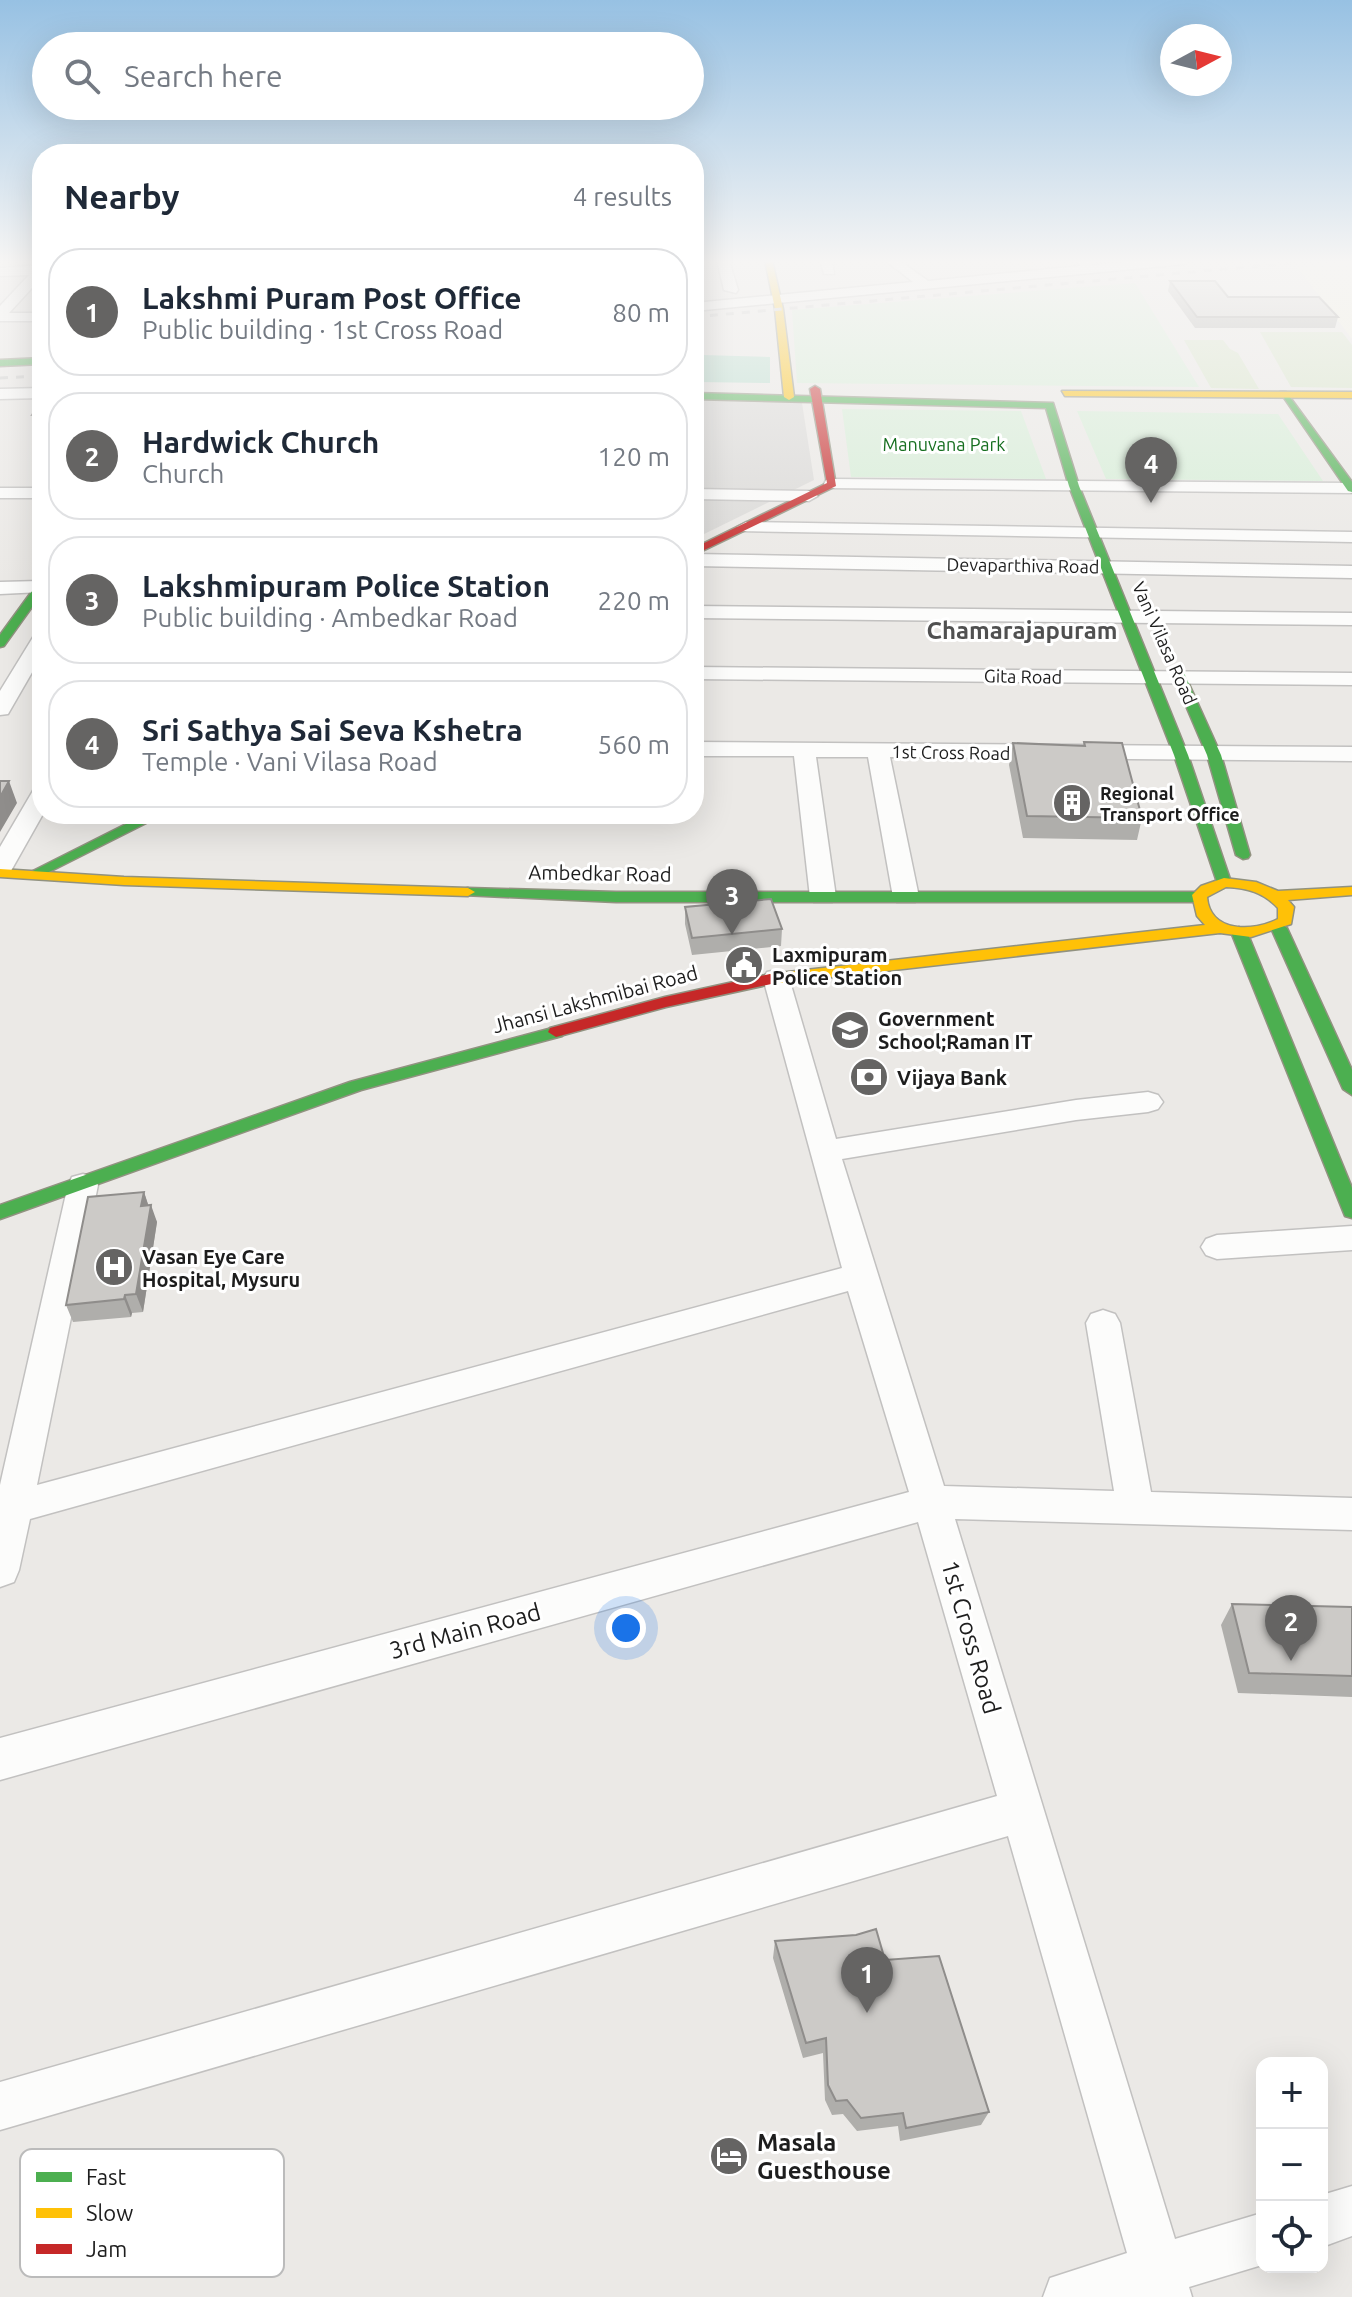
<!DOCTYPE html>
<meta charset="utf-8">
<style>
body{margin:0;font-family:Ubuntu,sans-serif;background:#f2f2f3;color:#1f2937}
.controls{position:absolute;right:24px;bottom:24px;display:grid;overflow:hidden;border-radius:16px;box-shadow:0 8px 32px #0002}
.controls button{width:72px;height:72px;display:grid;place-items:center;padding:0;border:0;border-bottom:2px solid #e0e1e3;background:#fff;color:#1f2937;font:40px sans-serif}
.compass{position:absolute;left:1160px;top:24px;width:72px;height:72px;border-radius:50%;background:#fff;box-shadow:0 8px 32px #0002;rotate:83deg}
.you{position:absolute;left:626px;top:1628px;width:28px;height:28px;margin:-20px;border:6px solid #fff;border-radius:50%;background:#1a73e8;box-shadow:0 0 0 12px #1a73e833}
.badge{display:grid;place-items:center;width:52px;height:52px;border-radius:50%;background:#656463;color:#fff;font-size:26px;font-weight:700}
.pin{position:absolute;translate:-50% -66px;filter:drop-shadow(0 2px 4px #0008)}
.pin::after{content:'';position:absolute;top:42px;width:28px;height:24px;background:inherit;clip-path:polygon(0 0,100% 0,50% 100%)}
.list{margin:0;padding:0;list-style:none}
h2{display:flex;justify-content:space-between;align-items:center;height:104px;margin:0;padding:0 32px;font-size:34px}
h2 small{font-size:26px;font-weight:400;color:#747a83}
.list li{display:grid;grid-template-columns:52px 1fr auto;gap:24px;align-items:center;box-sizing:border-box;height:128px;margin:0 16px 16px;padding:0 16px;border:2px solid #e0e1e3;border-radius:32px}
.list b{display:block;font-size:30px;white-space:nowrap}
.list p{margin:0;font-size:26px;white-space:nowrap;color:#747a83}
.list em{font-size:26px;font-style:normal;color:#747a83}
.icon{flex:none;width:44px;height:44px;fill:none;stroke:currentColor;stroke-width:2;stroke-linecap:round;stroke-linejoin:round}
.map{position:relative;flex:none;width:1352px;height:2297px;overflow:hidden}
.search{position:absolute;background:#fff;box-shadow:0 8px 32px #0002;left:32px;top:32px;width:672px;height:88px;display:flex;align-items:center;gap:20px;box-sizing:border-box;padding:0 28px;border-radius:44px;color:#747a83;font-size:30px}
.panel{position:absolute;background:#fff;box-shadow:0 8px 32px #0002;left:32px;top:144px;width:672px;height:680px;border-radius:32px}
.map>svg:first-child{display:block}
.residential{fill:#dad9d7}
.education{fill:#f4f3e2}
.grass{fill:#d7e5c8}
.park{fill:#d6eed7}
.pitch{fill:#b6ddcd}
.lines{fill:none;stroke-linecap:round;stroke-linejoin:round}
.street-casing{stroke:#c2c1c0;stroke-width:3}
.fast-casing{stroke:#919280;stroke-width:3}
.slow-casing{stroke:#919280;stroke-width:3}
.jam-casing{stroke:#919280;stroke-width:3}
.street{fill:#fcfcfb;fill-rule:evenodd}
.fast{fill:#4caf50;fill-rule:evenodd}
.slow{fill:#ffc107;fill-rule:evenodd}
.jam{fill:#c62828;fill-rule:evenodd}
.rail{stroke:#cacac9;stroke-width:3;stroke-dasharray:8 8;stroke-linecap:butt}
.wall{fill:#afaeab}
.shaded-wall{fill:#8f8d8b}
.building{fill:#cccac7;stroke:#8f8d8b;stroke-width:2}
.labels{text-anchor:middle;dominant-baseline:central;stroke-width:6;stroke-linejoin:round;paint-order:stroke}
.far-park-label{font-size:18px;fill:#176f20;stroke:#fff}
.far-street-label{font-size:18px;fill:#1d1d1d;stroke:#fff}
.far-poi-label{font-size:18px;font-weight:bold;fill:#1d1d1d;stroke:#fff;text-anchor:start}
.street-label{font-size:20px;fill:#1d1d1d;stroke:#fff}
.poi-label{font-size:20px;font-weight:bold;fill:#1d1d1d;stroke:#fff;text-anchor:start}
.far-district-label{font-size:24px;font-weight:bold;fill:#505050;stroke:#fff}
.near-street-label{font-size:24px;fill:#1d1d1d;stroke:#fff}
.near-poi-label{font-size:24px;font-weight:bold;fill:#1d1d1d;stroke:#fff;text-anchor:start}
.key{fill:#fff;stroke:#bbb;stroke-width:2}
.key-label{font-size:22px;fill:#1d1d1d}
</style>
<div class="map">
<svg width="1352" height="2297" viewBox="0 0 1352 2297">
<rect width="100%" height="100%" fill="#ebe9e6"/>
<!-- residential -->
<path class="residential" d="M694 399H772L802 403 814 480 694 539Z"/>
<!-- education -->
<path class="education" d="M1352 261V339L1297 267Z"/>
<!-- grass -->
<path class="grass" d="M1260 332H1342L1352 345V388L1291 387Z
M1184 340H1223L1230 349 1238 353 1259 389 1211 388Z"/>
<!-- park -->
<path class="park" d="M1135 283 1199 387 797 383 792 310Z
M842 409 1021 411 1046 479 851 477Z
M1077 411 1278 414 1323 481 1106 479Z"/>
<!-- pitch -->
<path class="pitch" d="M702 355 770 357V383L699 382Z"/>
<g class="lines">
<!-- street casing -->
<g class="street-casing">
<path id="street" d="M717 260H729L738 290 736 293 724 290Z
M820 260H832L834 274H824Z
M885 260H899L928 281 1080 266 1076 260H1088L1092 265 1149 260H1191L1185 264 694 311V303L913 282Z
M42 265V277L9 313H42V321H0V306L29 275 0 276V268Z
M42 388V398L0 399V389Z
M832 479 1350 483 1352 493 826 488 824 484 826 480Z
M0 488H42V498H0Z
M694 489 809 491 818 496 809 501 694 499Z
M746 522 1352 532V542L740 531 737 527Z
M694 554 1352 566V578L694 566Z
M0 582 40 581 42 592 0 594Z
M694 606 1352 613V625L694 618Z
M42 632V655L8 714 0 715V691L35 634Z
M694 667 1352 673V685L694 679Z
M694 742 1352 747V761L890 757 919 897 915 902H897L893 897 868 757H816L836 897 832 902H814L810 897 794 756H694Z
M42 787 43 814 12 869 9 874 0 876V847L34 789Z
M776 970 785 972 789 978 836 1139 1076 1100 1148 1092 1158 1095 1163 1102 1158 1109 1148 1112 1076 1120 842 1159 944 1486 1114 1491 1086 1323 1091 1314 1103 1310 1115 1314 1120 1323 1151 1492 1352 1498V1530L955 1519 1175 2239 1262 2213V2265L1189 2287 1192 2297H1043L1050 2278 1127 2253 1008 1836 0 2130V2082L997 1796 918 1522 0 1780V1738L909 1492 848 1291 30 1519 19 1570 14 1582 0 1587V1485L68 1185 72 1177 83 1174 94 1177 98 1185 37 1485 842 1268 763 978 767 972Z
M1352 1226V1250L1217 1259 1206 1255 1201 1247 1206 1239 1217 1235Z
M1352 2186V2236L1322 2247V2195Z"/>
</g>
<!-- fast casing -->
<g class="fast-casing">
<path id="fast" d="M42 358V364L0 366V360Z
M1280 392H1286L1352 482V492L1348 491Z
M694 393 1053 403 1079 486 1188 755 1231 882 1229 885H1219L1217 882 1174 755 1069 486 1046 408 694 399Z
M42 582V593L4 646 0 647V635L38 583Z
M1178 669 1184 673 1221 755 1250 855 1248 858 1243 859 1236 855 1207 755 1172 673Z
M146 814H164L37 878H27L25 875Z
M468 888 616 892H1199L1207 897 1199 902H616L463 895V889Z
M1279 923 1287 928 1352 1070V1095L1343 1089 1271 928Z
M1239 927 1247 932 1352 1188V1218L1345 1216 1343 1211 1231 932Z
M556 1027 564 1032 562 1036 361 1090 0 1219V1205L350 1082Z"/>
</g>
<!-- slow casing -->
<g class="slow-casing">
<path id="slow" d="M765 260H772L783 309 794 397 789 400 784 397 775 309Z
M1062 391 1352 392V398L1065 396Z
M0 869 124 877 468 888 475 892 468 896 124 885 0 877Z
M1224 878 1256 882 1278 891 1352 887V895L1288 900 1294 907 1291 924 1251 937 1220 933 770 984 762 979 770 974 1205 925 1197 916 1192 895 1201 886ZM1226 887C1247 888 1263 892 1278 908V919C1253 932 1210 933 1207 897Z"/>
</g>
<!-- jam casing -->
<g class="jam-casing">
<path id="jam" d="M815 386 820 389 836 486 694 555V548L827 483 810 389Z
M770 974 778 979 776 983 666 1007 556 1037 548 1032 550 1028 665 997Z"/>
</g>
<!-- street -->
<use href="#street" class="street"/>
<!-- fast -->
<use href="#fast" class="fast"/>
<!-- slow -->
<use href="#slow" class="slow"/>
<!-- jam -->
<use href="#jam" class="jam"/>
<!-- rail -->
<path class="rail" d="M694 317 1325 260
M0 378 42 376"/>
</g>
<!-- wall -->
<path class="wall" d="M1170 281 1228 297 1338 317 1335 328H1195L1168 291Z
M42 400V429H36L32 415Z
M1084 742 1142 818 1137 840 1023 838 1009 765 1013 743 1083 746Z
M685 907 782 929 781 946 692 955 685 924Z
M144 1192 148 1205 157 1222 143 1312 132 1313 131 1317 73 1322 66 1305Z
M1232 1604 1352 1607V1697L1238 1693 1221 1625Z
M775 1941 885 1960 989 2112 981 2125 900 2141 898 2126 857 2131 843 2114 832 2115 825 2100 823 2053 803 2058 773 1958Z"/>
<!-- shaded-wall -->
<path class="shaded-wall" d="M9 781 17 803 0 832V797Z
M144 1192 150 1210 141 1206Z
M151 1205 157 1222 143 1312 136 1294Z
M125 1295 132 1313 131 1317 124 1299Z"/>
<!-- building -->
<path class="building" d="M1170 281H1215L1228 297H1319L1338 317H1197Z
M42 400V415H32Z
M1084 742 1122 743 1142 818 1027 816 1013 743 1085 746Z
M0 781H9L0 797Z
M771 899 782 929 692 938 685 907Z
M144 1192 141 1206 151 1205 136 1294 125 1295 124 1299 66 1305 88 1197Z
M1232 1604 1352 1607V1676L1249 1673Z
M876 1929 885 1960 939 1956 989 2112 906 2128 903 2113 861 2118 847 2100 836 2101 828 2085 826 2038 806 2043 775 1941 856 1935Z"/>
<!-- sky -->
<linearGradient id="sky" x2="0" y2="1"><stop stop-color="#97c1e3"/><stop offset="0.45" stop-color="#f6f5f4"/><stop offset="1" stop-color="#f6f5f4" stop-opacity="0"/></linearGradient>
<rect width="1352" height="581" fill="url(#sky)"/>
<!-- icons -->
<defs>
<g id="building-disc" transform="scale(2)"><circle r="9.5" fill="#656463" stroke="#fff"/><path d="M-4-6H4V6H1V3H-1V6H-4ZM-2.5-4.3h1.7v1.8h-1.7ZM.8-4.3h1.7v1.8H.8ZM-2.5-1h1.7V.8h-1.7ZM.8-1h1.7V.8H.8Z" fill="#fff"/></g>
<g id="civic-disc" transform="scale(2)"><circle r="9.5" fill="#656463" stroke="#fff"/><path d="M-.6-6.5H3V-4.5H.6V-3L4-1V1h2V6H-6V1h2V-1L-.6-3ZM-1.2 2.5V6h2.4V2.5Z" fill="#fff"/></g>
<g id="school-disc" transform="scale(2)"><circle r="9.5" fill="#656463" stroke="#fff"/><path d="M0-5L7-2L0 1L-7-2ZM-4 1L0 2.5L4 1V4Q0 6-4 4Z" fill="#fff"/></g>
<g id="bank-disc" transform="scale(2)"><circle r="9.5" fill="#656463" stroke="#fff"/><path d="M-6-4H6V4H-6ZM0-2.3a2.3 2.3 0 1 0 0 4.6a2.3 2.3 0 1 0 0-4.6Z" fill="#fff"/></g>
<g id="hospital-disc" transform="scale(2)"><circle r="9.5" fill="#656463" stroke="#fff"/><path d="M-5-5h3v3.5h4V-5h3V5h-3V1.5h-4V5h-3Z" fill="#fff"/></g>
<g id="hotel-disc" transform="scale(2)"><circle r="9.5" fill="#656463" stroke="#fff"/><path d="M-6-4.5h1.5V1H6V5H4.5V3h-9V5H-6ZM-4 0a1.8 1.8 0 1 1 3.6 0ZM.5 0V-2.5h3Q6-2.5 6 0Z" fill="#fff"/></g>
</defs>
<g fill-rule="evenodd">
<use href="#building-disc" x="1072" y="803"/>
<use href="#civic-disc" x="744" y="965"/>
<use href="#school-disc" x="850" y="1030"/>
<use href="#bank-disc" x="869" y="1077"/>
<use href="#hospital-disc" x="114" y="1267"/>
<use href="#hotel-disc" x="729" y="2156"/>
</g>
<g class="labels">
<!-- far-park labels -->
<g class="far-park-label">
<text x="944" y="444">Manuvana Park</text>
</g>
<!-- far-street labels -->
<g class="far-street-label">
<text transform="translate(1023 565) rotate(1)">Devaparthiva Road</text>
<text transform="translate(1165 643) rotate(66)">Vani Vilasa Road</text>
<text transform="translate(1023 676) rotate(1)">Gita Road</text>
<text transform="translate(951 752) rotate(1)">1st Cross Road</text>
</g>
<!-- far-poi labels -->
<g class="far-poi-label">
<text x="1100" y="793">Regional<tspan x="1100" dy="21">Transport Office</tspan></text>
</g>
<!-- street labels -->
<g class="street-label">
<text transform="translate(600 873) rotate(1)">Ambedkar Road</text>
<text transform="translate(595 999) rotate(-15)">Jhansi Lakshmibai Road</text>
</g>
<!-- poi labels -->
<g class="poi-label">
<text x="772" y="954">Laxmipuram<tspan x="772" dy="23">Police Station</tspan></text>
<text x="878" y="1018">Government<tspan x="878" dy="23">School;Raman IT</tspan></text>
<text x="897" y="1077">Vijaya Bank</text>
<text x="142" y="1256">Vasan Eye Care<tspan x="142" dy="23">Hospital, Mysuru</tspan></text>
</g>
<!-- far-district labels -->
<g class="far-district-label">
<text x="1022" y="630">Chamarajapuram</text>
</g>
<!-- near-street labels -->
<g class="near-street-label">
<text transform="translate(465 1631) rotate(-15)">3rd Main Road</text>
<text transform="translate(971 1637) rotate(74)">1st Cross Road</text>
</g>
<!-- near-poi labels -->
<g class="near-poi-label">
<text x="757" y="2142">Masala<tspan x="757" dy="28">Guesthouse</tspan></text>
</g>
</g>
<!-- legend -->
<rect x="20" y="2149" width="264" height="128" rx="12" class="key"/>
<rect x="36" y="2172" width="36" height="10" fill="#4caf50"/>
<rect x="36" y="2208" width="36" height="10" fill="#ffc107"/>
<rect x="36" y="2244" width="36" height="10" fill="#c62828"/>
<g class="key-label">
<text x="86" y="2185">Fast</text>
<text x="86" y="2221">Slow</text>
<text x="86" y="2257">Jam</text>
</g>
</svg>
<div class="controls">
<button>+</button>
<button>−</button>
<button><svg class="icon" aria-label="locate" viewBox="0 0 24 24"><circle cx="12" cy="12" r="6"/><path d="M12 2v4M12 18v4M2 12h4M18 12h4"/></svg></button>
</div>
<svg class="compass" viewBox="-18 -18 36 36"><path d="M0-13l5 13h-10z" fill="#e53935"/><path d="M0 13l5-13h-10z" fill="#747a83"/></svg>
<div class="you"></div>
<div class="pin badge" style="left:867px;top:2013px">1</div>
<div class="pin badge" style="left:1291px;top:1661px">2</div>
<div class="pin badge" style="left:732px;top:935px">3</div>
<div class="pin badge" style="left:1151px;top:503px">4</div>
<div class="search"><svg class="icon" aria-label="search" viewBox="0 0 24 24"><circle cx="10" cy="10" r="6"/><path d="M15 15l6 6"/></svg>Search here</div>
<section class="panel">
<h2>Nearby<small>4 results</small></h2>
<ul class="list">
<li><span class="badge">1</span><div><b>Lakshmi Puram Post Office</b><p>Public building · 1st Cross Road</p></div><em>80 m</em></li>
<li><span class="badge">2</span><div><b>Hardwick Church</b><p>Church</p></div><em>120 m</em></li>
<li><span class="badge">3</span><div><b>Lakshmipuram Police Station</b><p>Public building · Ambedkar Road</p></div><em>220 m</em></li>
<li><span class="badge">4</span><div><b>Sri Sathya Sai Seva Kshetra</b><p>Temple · Vani Vilasa Road</p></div><em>560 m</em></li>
</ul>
</section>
</div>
